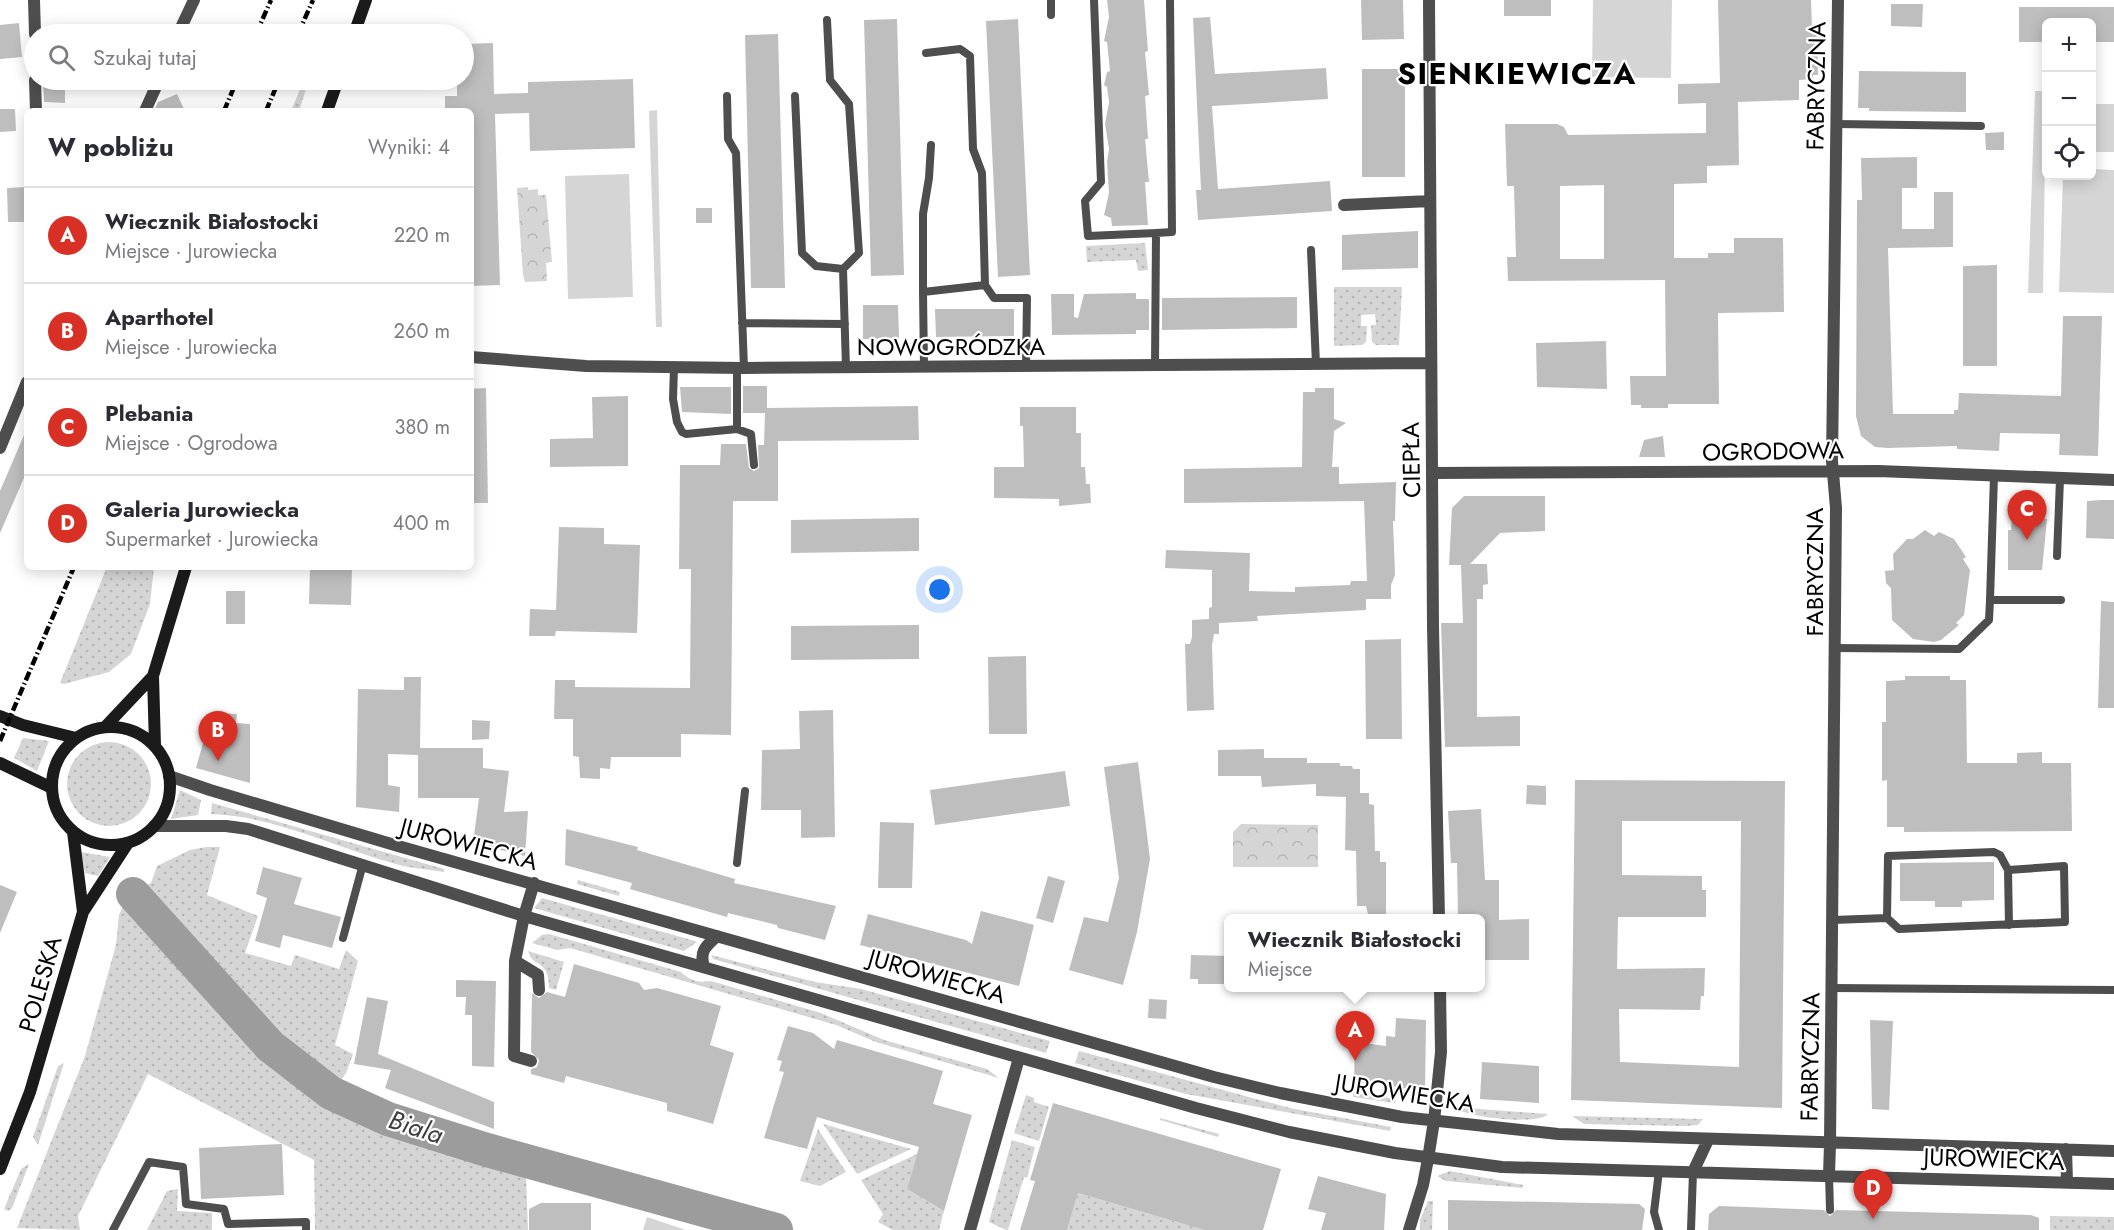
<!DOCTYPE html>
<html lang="pl">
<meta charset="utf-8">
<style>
body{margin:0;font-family:Jost,sans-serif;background:#f2f2f3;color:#2b2b33}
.controls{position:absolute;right:18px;top:18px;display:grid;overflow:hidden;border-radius:9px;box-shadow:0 3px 15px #0003}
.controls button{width:54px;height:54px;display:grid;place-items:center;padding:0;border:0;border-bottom:2px solid #e1e1e2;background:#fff;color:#2b2b33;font:30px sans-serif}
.you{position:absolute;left:940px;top:590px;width:21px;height:21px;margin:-15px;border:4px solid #fff;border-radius:50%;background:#1a73e8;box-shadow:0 0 0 9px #1a73e833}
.badge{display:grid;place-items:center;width:39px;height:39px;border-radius:50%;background:#d93025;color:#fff;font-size:20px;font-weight:700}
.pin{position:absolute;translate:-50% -50px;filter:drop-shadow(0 2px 3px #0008)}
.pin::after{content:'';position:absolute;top:32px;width:21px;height:18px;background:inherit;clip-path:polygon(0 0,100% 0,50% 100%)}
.popup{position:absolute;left:1224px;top:914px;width:261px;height:78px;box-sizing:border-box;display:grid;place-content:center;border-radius:9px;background:#fff;filter:drop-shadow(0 2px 4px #0005);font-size:20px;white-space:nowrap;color:#7c7c81}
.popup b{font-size:22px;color:#2b2b33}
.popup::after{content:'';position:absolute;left:50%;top:100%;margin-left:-12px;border:12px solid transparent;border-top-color:#fff}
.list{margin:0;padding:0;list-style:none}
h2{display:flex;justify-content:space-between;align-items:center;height:78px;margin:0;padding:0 24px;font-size:26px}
h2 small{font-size:20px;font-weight:400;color:#7c7c81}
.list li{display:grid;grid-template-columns:39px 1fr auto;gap:18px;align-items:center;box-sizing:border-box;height:96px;padding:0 24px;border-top:2px solid #e1e1e2}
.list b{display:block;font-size:22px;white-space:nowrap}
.list p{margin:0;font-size:20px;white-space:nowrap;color:#7c7c81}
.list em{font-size:20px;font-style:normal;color:#7c7c81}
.icon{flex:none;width:33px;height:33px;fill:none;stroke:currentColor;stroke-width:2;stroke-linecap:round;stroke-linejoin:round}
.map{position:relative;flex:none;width:2114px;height:1230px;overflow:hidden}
.search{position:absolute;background:#fff;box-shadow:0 3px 15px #0003;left:24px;top:24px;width:450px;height:66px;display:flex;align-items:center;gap:15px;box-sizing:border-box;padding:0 21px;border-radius:33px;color:#7c7c81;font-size:22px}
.panel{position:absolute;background:#fff;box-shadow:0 3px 15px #0003;left:24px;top:108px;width:450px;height:462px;border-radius:9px}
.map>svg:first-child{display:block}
.grass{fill:url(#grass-dots)}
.park{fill:url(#park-crowns)}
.pitch{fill:#d5d5d5}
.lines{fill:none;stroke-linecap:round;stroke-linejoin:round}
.river{stroke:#9c9c9c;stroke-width:34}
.building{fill:#bebebe;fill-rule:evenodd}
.service{stroke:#4e4e4e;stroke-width:8}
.minor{stroke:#4e4e4e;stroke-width:12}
.tertiary{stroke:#4e4e4e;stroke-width:12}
.secondary{stroke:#1b1b1b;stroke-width:12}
.rail{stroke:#000;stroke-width:4.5;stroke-dasharray:9 3 1.5 3;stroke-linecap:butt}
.labels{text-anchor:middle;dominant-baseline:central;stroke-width:4.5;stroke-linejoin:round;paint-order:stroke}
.street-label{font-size:24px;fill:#000;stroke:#fff}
.water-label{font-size:26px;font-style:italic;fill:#3d3d3d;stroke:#fff}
.district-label{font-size:30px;font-weight:bold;letter-spacing:1.5px;fill:#000;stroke:#fff}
</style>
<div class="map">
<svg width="2114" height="1230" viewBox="0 0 2114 1230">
<defs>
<pattern id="grass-dots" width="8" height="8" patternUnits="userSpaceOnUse" patternTransform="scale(1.5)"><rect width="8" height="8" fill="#d5d5d5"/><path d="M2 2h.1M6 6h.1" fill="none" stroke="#b5b5b5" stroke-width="1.8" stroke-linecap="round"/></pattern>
<pattern id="park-crowns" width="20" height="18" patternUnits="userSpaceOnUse" patternTransform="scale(1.5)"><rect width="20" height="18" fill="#d5d5d5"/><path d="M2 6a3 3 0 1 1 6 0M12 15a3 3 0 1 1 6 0" fill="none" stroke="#b5b5b5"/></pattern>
</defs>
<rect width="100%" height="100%" fill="#fff"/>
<!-- grass -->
<path class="grass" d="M304 80H309L299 111H291Z
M1145 243 1148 270 1138 271 1136 260 1087 262 1086 246Z
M1334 287H1402L1399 345H1376L1372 342 1371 325H1376L1375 314 1361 315V326H1367L1366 342 1362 345 1334 346Z
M107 567H154L150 604 131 654 109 672 64 684 60 683Z
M23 738 49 741 37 771 14 758Z
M67 784a42 42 0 1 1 84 0a42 42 0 1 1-84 0Z
M180 790 201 800 198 815 171 819Z
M212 803 444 869V872C425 869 407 868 389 862 330 845 273 816 211 814Z
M206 847H220L207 895 258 916 245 953 291 966 295 955 339 969 346 950 358 961 335 1045 353 1054 346 1073 332 1093 388 1119 487 1150 526 1175 528 1230H315L314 1160 148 1074 78 1216 80 1230 17 1228 85 1056 116 945 119 915 126 899 138 888 151 883 157 866 190 850Z
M81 852 110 857 98 876 85 873Z
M578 880 620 892 619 896 577 884Z
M542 898 695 941 697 942 684 951 534 908Z
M549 934 681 972C691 981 698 983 711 981L821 1013 884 1040 987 1069 999 1078 876 1042 836 1025 570 948 557 950 532 943 542 935Z
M528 951 564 962 556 990 549 988C549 958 533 969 528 951Z
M711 955 815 982 861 989 1050 1041 1046 1053 713 959Z
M1079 1051 1290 1108 1391 1127 1390 1131 1186 1094 1075 1063Z
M64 1063 38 1145 33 1137 58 1066Z
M1353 1092 1396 1099 1395 1103 1353 1097Z
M1026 1095 1034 1098V1102L1049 1107 1039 1141 1014 1133Z
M1453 1107 1548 1114C1537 1126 1464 1117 1453 1107Z
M1572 1116 1703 1119 1698 1125 1685 1126 1584 1124Z
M1160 1118 1219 1134 1218 1137 1160 1120Z
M823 1124 911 1149 857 1174Z
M818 1129 846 1172 820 1186 800 1181Z
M1012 1140 1035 1147 1027 1178 1024 1177 1008 1230H1006L989 1222Z
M917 1154 907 1189 944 1211 939 1230H893L878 1222 883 1214 861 1180Z
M29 1164 12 1208 8 1211 4 1209 21 1169Z
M1450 1171 1523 1185V1188L1446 1181 1437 1176Z
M178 1189 177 1211 212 1213V1230H147L167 1191Z
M1078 1193 1204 1230H1067Z
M1428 1201H1433L1432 1230H1420V1220Z
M2050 1216 2114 1217V1230H2050Z"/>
<!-- park -->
<path class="park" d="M528 187V190L538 189V195H546L552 262 546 263 547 281 525 282 523 275 517 188Z
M1241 824 1318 825V867H1233V832Z"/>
<!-- pitch -->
<path class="pitch" d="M1593 0H1672L1671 78 1592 77Z
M2035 91H2046L2043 293H2028Z
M2092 104H2114V152H2092Z
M657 110 662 327H656L649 111Z
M2092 169 2114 170V293L2059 292 2063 176H2092Z
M629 174 633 297 568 299 565 176Z
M647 1217 686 1230H643Z"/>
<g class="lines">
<!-- river -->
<path class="river" d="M133 894 270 1046 331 1093 388 1119 487 1150 776 1230"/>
</g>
<!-- building -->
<path class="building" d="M1107 0H1144L1148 51 1145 52 1149 95 1145 96 1148 139H1145L1149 182H1145L1148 225 1112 226 1111 218 1104 215 1109 193 1107 162 1109 149 1105 124 1109 102 1107 87 1104 85 1107 72 1110 71 1107 42 1104 41 1109 17Z
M1361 0H1403L1404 39 1362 40Z
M1504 0H1551V16H1504Z
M1718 0H1811L1812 30H1817L1818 75H1813V79L1799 80V100L1738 102 1739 165 1707 166V183L1674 184V258H1708V253H1734V238H1783L1784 312 1718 313 1719 404H1668V408H1641V405H1631L1630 376H1666L1665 280 1508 281 1507 257H1516L1514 186H1507L1505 124H1557L1564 127 1568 135 1706 133V103L1678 104V84L1720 83ZM1604 185V259H1560V186Z
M1891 4H1923L1922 27 1891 26Z
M2019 7H2114V42H2091V22H2046V42H2019Z
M1210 17 1215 74 1326 68 1328 99 1212 106 1218 189 1330 181 1332 211 1198 220 1196 190H1201L1193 18Z
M897 19 904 275 871 276 864 20Z
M1018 19 1030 275 998 277 986 21Z
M19 23 22 57 0 59V25Z
M778 34 785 288H751L745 35Z
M493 43 494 94 528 93V82L633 79 635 148 530 151 529 113 495 114 500 285 471 286V111H445V96H457V80H464V44Z
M1362 69H1405V177H1362Z
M1859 71 1966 72V112L1869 111V108H1858Z
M43 84 65 85V103L44 102Z
M177 94 185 111H154L158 102Z
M0 109H15L16 131 0 132Z
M2004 132V150H1986L1985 133Z
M1917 157V188H1902V229H1934V192H1953V247L1888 248 1893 414H1954V410H1958L1959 393 2061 396 2063 316H2102L2098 456 2059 455 2060 434 2000 433 1999 451 1957 449V446L1888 448 1875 447 1861 436 1856 416 1857 200H1862L1861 158Z
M26 187 27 222H8L7 188Z
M696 208H712V223H696Z
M1418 231V268L1342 270V235Z
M1997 265V366H1963V266Z
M1136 293V299H1149V330H1136V334L1052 335 1051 294H1074V317L1078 318 1084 294Z
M1297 297V328L1162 330V298Z
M863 305H898L899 338 863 339Z
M935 309H1014V336L936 337Z
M1606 341 1607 389 1537 387 1536 343Z
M743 386H767V408L918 406 919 440 778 441V501H733L731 735 681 734V757H611L610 769 600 768V779L580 778 579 757 573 756V719H554L555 680H575V687L690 688 691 569H679L680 465H720L721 444H746L749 468 754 471 759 468 758 445H764L765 413H743Z
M680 387H731V414L682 412Z
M486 388 488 503H471V389Z
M1315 388H1334V419L1346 423 1334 431 1332 467H1339V484L1396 482 1395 521H1393L1395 575 1391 585V599H1366V610L1257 616 1258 621 1219 623V634H1214L1212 645 1214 710 1187 711 1185 644H1190L1192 637V620L1209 619V608L1212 607V570L1165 568 1166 550 1250 553 1249 591 1295 592V587L1350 585 1351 581H1367L1364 501 1184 503V469L1302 467 1303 392H1315Z
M628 396V466L550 467V439L593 438 592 397Z
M1020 407H1076V433H1081V467H1085L1086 484H1090L1091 503 1059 506V499L994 498V467H1024L1023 426H1020Z
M27 428V471L0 533V491Z
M1663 436 1665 457H1639L1644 440Z
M1464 496H1545V531L1500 533 1470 564H1487L1488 584 1483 585V599H1477V717L1520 716V746L1445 747 1441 623H1463L1461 565H1449L1452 508Z
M2101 500H2114V539L2086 538 2087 501Z
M919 518V551L791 553V520Z
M2012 518 2047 519 2042 570H2008V530H2011Z
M559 527 604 528V544L640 545 637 633 556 631 555 636H529L530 609 556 610Z
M1925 530 1934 536 1939 532 1954 539 1966 557 1963 559 1970 570 1964 615 1956 623 1959 625 1941 640 1934 642 1913 639 1892 620 1891 588 1886 583 1885 571 1894 570 1893 554 1907 539H1913Z
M310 567H352L351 605 309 604Z
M226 591H245V624H226Z
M2101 601 2114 602V708H2098Z
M919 625V659L791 660V626Z
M1401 639 1402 739H1366L1365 640Z
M1026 656 1027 734H989L988 657Z
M1905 676H1950V680H1966L1967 763H2017V753L2042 752V763H2071L2072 831 1904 832V827H1887V780L1882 781V722H1886V681L1905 680Z
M404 677H421L420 748H483V768L509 771 504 812 528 811 525 856 473 843 479 798H418V755L388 754V785L400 787 399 812 356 807 358 689 404 690Z
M833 710 835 837 801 838V810H761L762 750 800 749 799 711Z
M220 713 237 714 236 723 250 724V783L196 768 203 743 218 748Z
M472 720 490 721 489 739 472 740Z
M1264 749V758H1307V763H1340V766H1352L1353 769H1360V793H1369V804L1374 805 1375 851H1380V862H1386V918H1369L1366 906H1357L1356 851 1345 850 1346 797 1316 796V784L1262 787 1261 776H1218V750Z
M1138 762 1150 859 1137 932 1123 985 1069 970 1084 917 1108 922 1119 878 1104 767Z
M1065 771 1070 806 935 825 930 790Z
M1575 780 1785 781 1782 1108 1571 1100ZM1622 821H1741L1739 1067 1620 1062 1619 1009 1700 1010 1701 996H1704L1705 968 1617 969 1618 917H1706V890H1702V876L1622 875Z
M1527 785 1546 786V805L1526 804Z
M1481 809 1485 880H1499V920L1529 919V960H1481V918H1458L1457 863H1451L1448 811Z
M880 822 914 823 912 888H878Z
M566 829 638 847 637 850 735 879 734 883 836 906 825 940 778 928 777 925 728 913 727 917 630 889 632 883 565 865Z
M1994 862V900L1962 901V907H1935V901H1900V863Z
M263 867 302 878 294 904 341 917 332 948 283 935 280 948 255 941 267 898 256 894Z
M1048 876 1065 881 1053 923 1036 918Z
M0 885 17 892 0 933Z
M981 911 1034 925 1019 986 860 945 868 914 966 940 972 944Z
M1191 955 1229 956V984H1198V979H1190Z
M574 964 639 983 644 990 657 988 721 1006 710 1045 734 1053 713 1124 667 1111V1103L566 1076 564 1083 531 1074V1069L537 1067 539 1060 531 1052 532 993 539 998 547 992 565 997Z
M456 980 496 981 494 1067 472 1066V1015H465L466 997H456Z
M367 997 388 1001 378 1054 494 1102V1129L385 1088 391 1070 354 1064Z
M1149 999 1167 1000 1166 1019 1148 1018Z
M1396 1018 1426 1020 1425 1091 1354 1081 1355 1042 1386 1046V1036L1395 1037Z
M1870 1020 1893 1021 1889 1110 1872 1109Z
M788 1026 813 1033 834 1049 837 1040 943 1071 933 1104 972 1115 944 1211 907 1189 919 1147 817 1117 807 1149 764 1138 784 1072 779 1071 782 1061 777 1060Z
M1482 1062 1539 1066V1103L1480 1099Z
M1053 1103 1281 1169 1263 1230H1204L1078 1193 1067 1230H1020L1035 1181 1030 1180Z
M282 1144 284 1195 201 1199 199 1148Z
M1318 1176 1386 1194 1384 1230H1321L1326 1213 1308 1209Z
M1448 1200 1639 1204 1645 1209 1642 1230H1448Z
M541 1203H591V1230H529V1209Z
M1719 1206 1824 1210 1830 1216 1836 1210 2031 1215 2039 1218V1230H1708L1709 1214Z"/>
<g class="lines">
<!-- service -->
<path class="service" d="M1094 0 1101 182 1085 201 1088 236 1156 233 1155 365
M1051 15V0
M827 20 830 80 849 104 859 253 843 269 846 368
M926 53 960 49 970 56 973 149 982 173 985 285
M727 96 728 139 736 153 744 368
M795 96 802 253 816 266 843 269
M1836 124 1981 126
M1156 233 1172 232 1170 0
M1311 250 1316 364
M923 292V214L929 178 931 145
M742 323 845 324
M674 367 673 399 677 422 682 432 686 434 737 429V368
M924 367 923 292 985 285 994 298H1027L1026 366
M737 429 751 434 754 465
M2057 556 2060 479
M1990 600 1994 476
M1834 648 1959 649 1989 620 1990 600H2061
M737 863 745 791
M1887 918 1888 856 1994 852 2000 855 2008 870
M1833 920 1887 918 1899 929 2065 922 2064 866 2008 870 2009 925
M343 938 363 864
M1832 988 2114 990
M1659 1171 1654 1212 1659 1230
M1829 1175 1830 1210
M113 1230 149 1162 183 1167 186 1204 224 1209 228 1224 306 1222V1230
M1691 1230 1693 1172"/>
<!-- minor -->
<path class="minor" d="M34 0 35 34
M1429 0 1433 627 1439 918
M178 34 194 0
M35 80 36 111
M145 111 159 80
M1344 205 1430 201
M471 357 586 366 744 368 1431 363
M0 448 27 382
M1432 473 1878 471 2114 480
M524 916 515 961 514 1056 531 1061
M515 961 538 975 539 990
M1434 1121 1441 1052 1440 988
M1830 1144 1836 508 1832 461 1838 0
M970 1230 1019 1058
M1409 1230 1423 1185 1428 1159"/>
<!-- tertiary -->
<path class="tertiary" d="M169 776 210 790 398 846 1214 1077 1280 1093 1402 1117 1558 1134 2114 1151
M154 826H226L248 829 524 916 1196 1108 1289 1132 1395 1153 1502 1167 2114 1184
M524 916 534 883
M704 967C699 951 706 946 717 936
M2066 1149 2067 1182
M1428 1159 1434 1121
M1693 1172 1708 1140
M1829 1175 1830 1144"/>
<!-- secondary -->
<path class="secondary" d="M354 34 366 0
M327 111 338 80
M0 716 23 725 76 738
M105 727 153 676
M52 786a59 59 0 1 1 118 0a59 59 0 1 1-118 0Z
M155 746 153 676 186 567
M0 763 52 788
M73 832 83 912
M0 1169 30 1092 83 912 128 843"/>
<!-- rail -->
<path class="rail" d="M256 34 271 0
M298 34 313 0
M224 111 237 80
M266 111 279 80
M0 741 74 567"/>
</g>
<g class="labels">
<!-- street labels -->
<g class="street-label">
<text transform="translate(1816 86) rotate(-89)">FABRYCZNA</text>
<text x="951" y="346">NOWOGRÓDZKA</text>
<text transform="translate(1773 451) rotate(-1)">OGRODOWA</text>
<text transform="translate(1411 460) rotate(-91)">CIEPŁA</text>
<text transform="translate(1814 572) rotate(-90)">FABRYCZNA</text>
<text transform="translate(469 844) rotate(15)">JUROWIECKA</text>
<text transform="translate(937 976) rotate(16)">JUROWIECKA</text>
<text transform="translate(40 984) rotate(-74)">POLESKA</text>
<text transform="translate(1810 1057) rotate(-89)">FABRYCZNA</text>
<text transform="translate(1405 1093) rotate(9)">JUROWIECKA</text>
<text transform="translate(1994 1159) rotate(2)">JUROWIECKA</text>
</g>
<!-- water labels -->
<g class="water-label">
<text transform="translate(416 1127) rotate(18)">Biala</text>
</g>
<!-- district labels -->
<g class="district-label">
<text x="1517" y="73">SIENKIEWICZA</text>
</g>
</g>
</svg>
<div class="controls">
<button>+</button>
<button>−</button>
<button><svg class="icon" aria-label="locate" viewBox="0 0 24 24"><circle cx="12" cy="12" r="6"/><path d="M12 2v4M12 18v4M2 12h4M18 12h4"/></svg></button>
</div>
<div class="you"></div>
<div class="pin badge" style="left:1355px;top:1061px">A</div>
<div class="popup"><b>Wiecznik Białostocki</b>Miejsce</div>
<div class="pin badge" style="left:218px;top:761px">B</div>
<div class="pin badge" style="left:2027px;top:540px">C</div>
<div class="pin badge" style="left:1873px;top:1219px">D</div>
<div class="search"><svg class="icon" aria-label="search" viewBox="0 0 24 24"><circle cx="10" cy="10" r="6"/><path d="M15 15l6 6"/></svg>Szukaj tutaj</div>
<section class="panel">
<h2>W pobliżu<small>Wyniki: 4</small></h2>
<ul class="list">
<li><span class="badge">A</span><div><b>Wiecznik Białostocki</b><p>Miejsce · Jurowiecka</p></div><em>220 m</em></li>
<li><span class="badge">B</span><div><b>Aparthotel</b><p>Miejsce · Jurowiecka</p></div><em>260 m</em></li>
<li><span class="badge">C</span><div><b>Plebania</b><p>Miejsce · Ogrodowa</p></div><em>380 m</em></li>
<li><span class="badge">D</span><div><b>Galeria Jurowiecka</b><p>Supermarket · Jurowiecka</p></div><em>400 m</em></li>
</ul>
</section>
</div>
